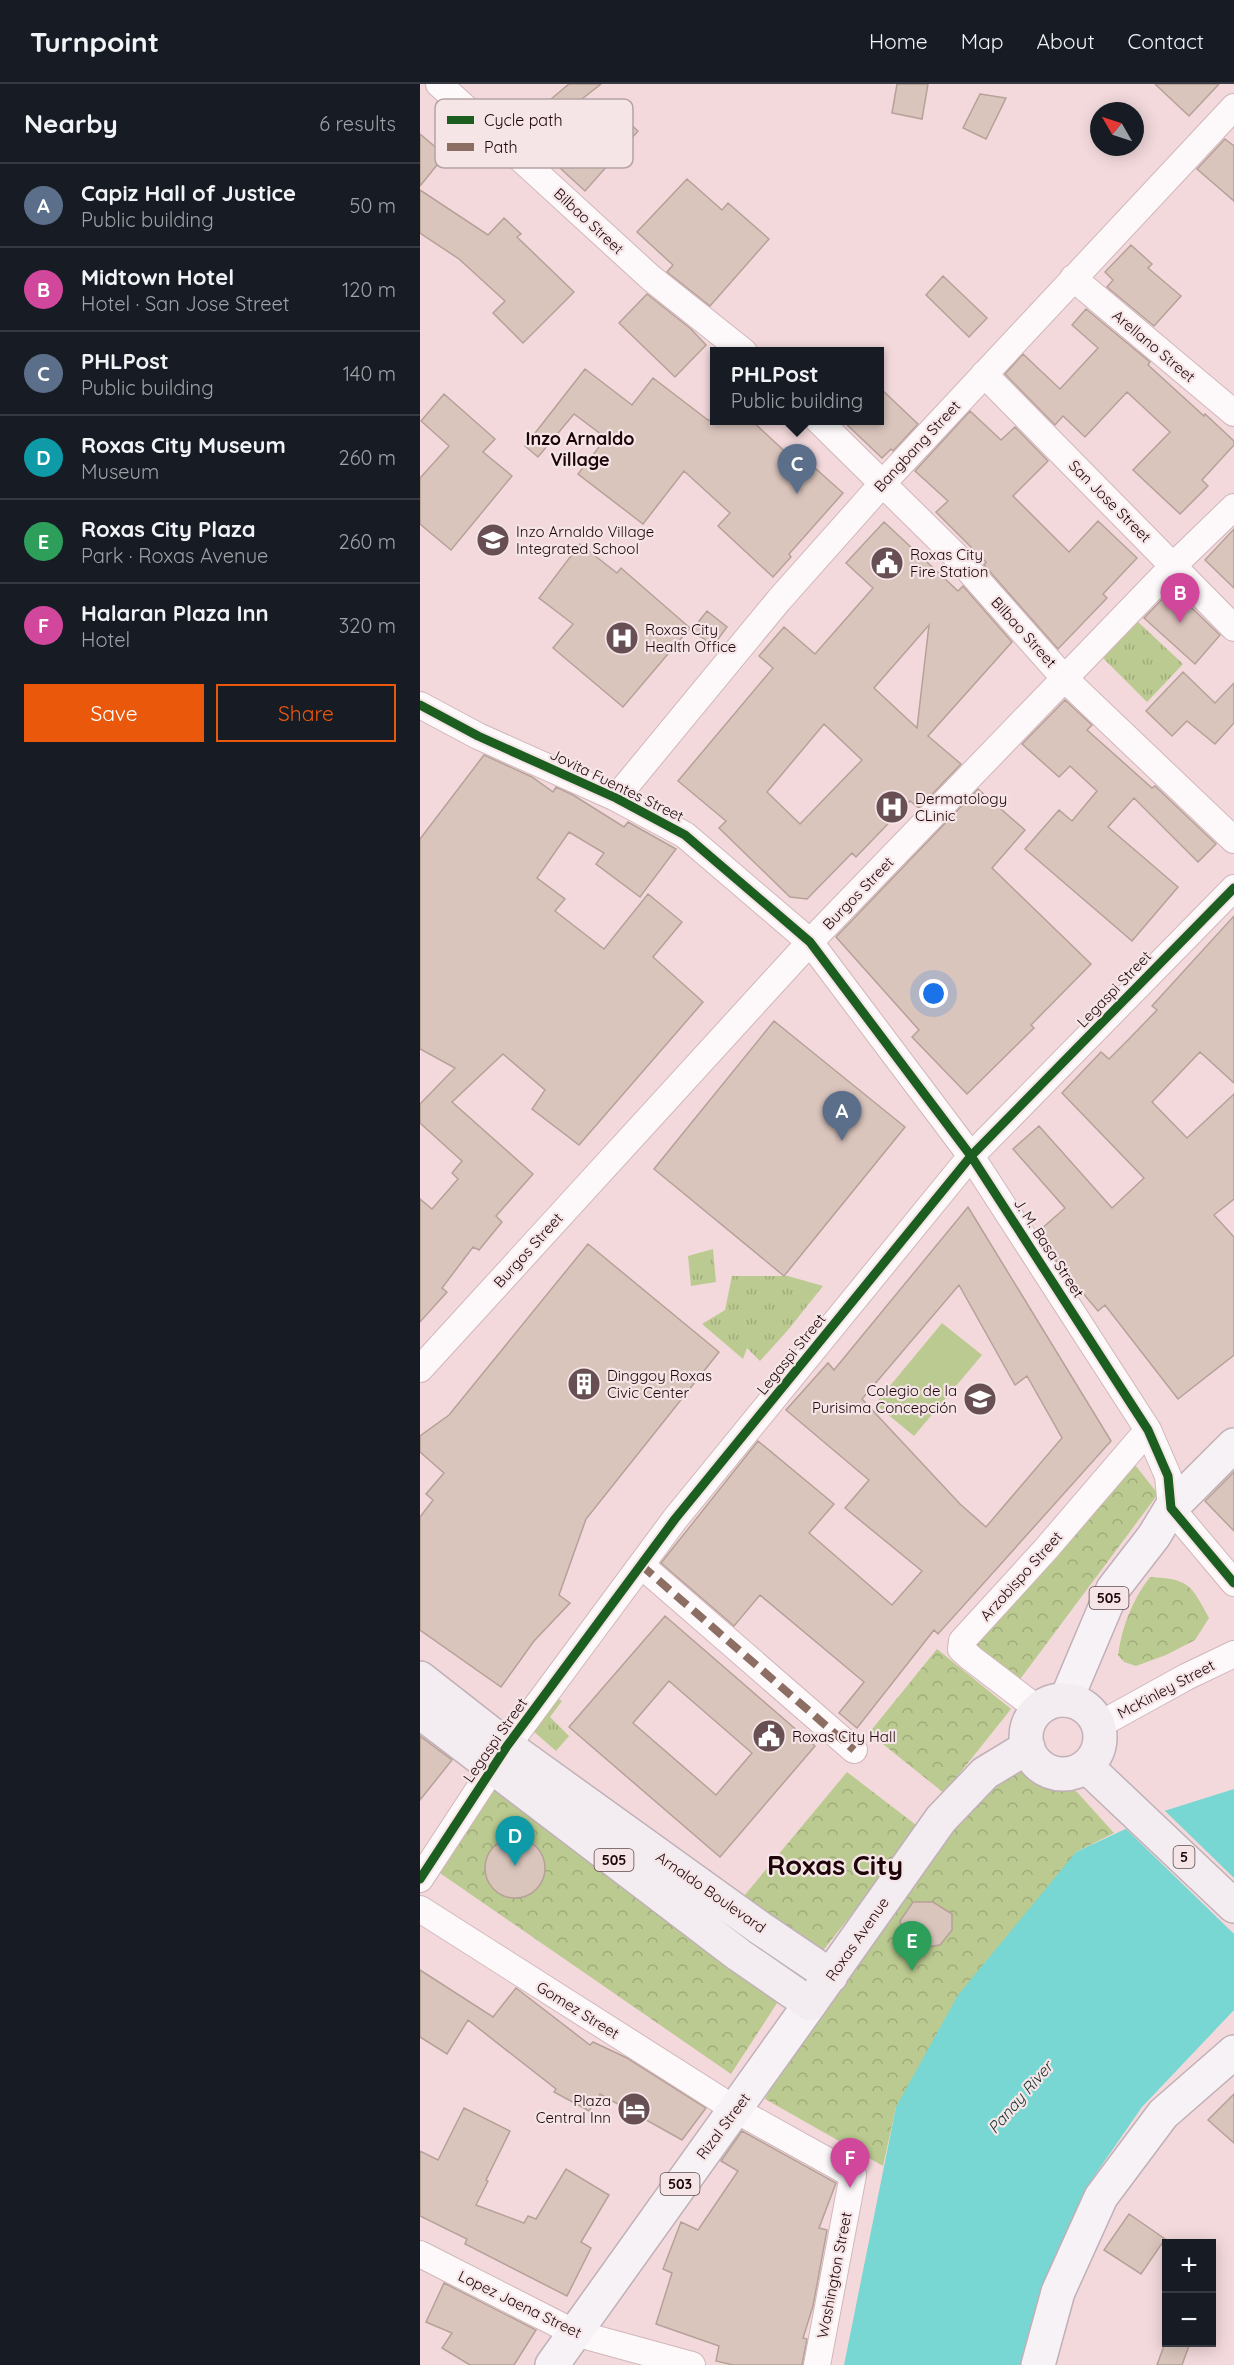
<!DOCTYPE html>
<meta charset="utf-8">
<style>
body{margin:0;font-family:Quicksand,sans-serif;background:#242831;color:#f1f3f6}
.controls{position:absolute;right:18px;bottom:18px;display:grid;overflow:hidden;border-radius:0px;box-shadow:0 3px 15px #0003}
.controls button{width:54px;height:54px;display:grid;place-items:center;padding:0;border:0;border-bottom:2px solid #363941;background:#171b24;color:#f1f3f6;font:30px sans-serif}
.compass{position:absolute;left:670px;top:18px;width:54px;height:54px;border-radius:50%;background:#171b24;box-shadow:0 3px 15px #0003;rotate:309deg}
.you{position:absolute;left:514px;top:910px;width:21px;height:21px;margin:-15px;border:4px solid #fff;border-radius:50%;background:#1a73e8;box-shadow:0 0 0 9px #1a73e833}
.badge{display:grid;place-items:center;width:39px;height:39px;border-radius:50%;background:#ea580c;color:#fff;font-size:20px;font-weight:700}
.pin{position:absolute;translate:-50% -50px;filter:drop-shadow(0 2px 3px #0008)}
.pin::after{content:'';position:absolute;top:32px;width:21px;height:18px;background:inherit;clip-path:polygon(0 0,100% 0,50% 100%)}
.popup{position:absolute;left:290px;top:263px;width:174px;height:78px;box-sizing:border-box;display:grid;place-content:center;border-radius:0px;background:#171b24;filter:drop-shadow(0 2px 4px #0005);font-size:20px;white-space:nowrap;color:#9ea1a6}
.popup b{font-size:22px;color:#f1f3f6}
.popup::after{content:'';position:absolute;left:50%;top:100%;margin-left:-12px;border:12px solid transparent;border-top-color:#171b24}
.list{margin:0;padding:0;list-style:none}
h2{display:flex;justify-content:space-between;align-items:center;height:78px;margin:0;padding:0 24px;font-size:26px}
h2 small{font-size:20px;font-weight:400;color:#9ea1a6}
.list li{display:grid;grid-template-columns:39px 1fr auto;gap:18px;align-items:center;box-sizing:border-box;height:84px;padding:0 24px;border-top:2px solid #363941}
.list b{display:block;font-size:22px;white-space:nowrap}
.list p{margin:0;font-size:20px;white-space:nowrap;color:#9ea1a6}
.list em{font-size:20px;font-style:normal;color:#9ea1a6}
.actions{display:flex;gap:12px;padding:18px 24px}
.actions a{flex:1;padding:14px 0;border:2px solid #ea580c;border-radius:0px;text-align:center;font-size:21px;color:#ea580c}
.actions .main{background:#ea580c;color:#fff}
.map{position:relative;flex:none;width:814px;height:2281px;overflow:hidden}
header{display:flex;align-items:center;gap:36px;box-sizing:border-box;height:84px;padding:0 30px;background:#171b24;border-bottom:2px solid #363941}
header strong{font-size:28px}
nav{display:flex;gap:33px;margin-inline-start:auto;font-size:21px}
main{display:flex}
aside{flex:1;background:#171b24}
.map>svg:first-child{display:block}
.grass{fill:url(#grass-tufts)}
.park{fill:url(#park-crowns)}
.pitch{fill:#bbca90}
.water{fill:#78d7d2}
.pier{fill:#f3d9dc}
.building{fill:#dac5bc;stroke:#b6a199;stroke-width:1.5;fill-rule:evenodd}
.lines{fill:none;stroke-linecap:round;stroke-linejoin:round}
.minor-casing{stroke:#d1b6ba;stroke-width:28}
.major-casing{stroke:#c0b0b7;stroke-width:36}
.highway-casing{stroke:#c0b0b7;stroke-width:36}
.minor{stroke:#fdf9fa;stroke-width:26}
.major{stroke:#f7f2f5;stroke-width:33}
.highway{stroke:#f3edf1;stroke-width:33}
.quiet{stroke:#8d6e63;stroke-width:8;stroke-dasharray:15 8;stroke-linecap:butt}
.cycleway-casing{stroke:#f5e5e7;stroke-width:13}
.cycleway{stroke:#1b5e20;stroke-width:9}
.labels{text-anchor:middle;dominant-baseline:central;stroke-width:4.5;stroke-linejoin:round;paint-order:stroke}
.shield{fill:#f5e5e7;stroke:#5e484c;stroke-width:1.5}
.shield-label{font-size:14px;font-weight:bold;fill:#1d0509}
.street-label{font-size:15px;fill:#1d0509;stroke:#f5e5e7}
.poi-label{font-size:15px;fill:#1d0509;stroke:#f5e5e7;text-anchor:start}
.water-label{font-size:16px;font-style:italic;fill:#163432;stroke:#f5e5e7}
.quarter-label{font-size:18px;font-weight:bold;fill:#1d0509;stroke:#f5e5e7}
.town-label{font-size:27px;font-weight:bold;fill:#1d0509;stroke:#f5e5e7}
.key{fill:#f5e5e7;stroke:#b4a2a4;stroke-width:1.5}
.key-label{font-size:16px;fill:#1d0509}
</style>
<header>
<strong>Turnpoint</strong>
<nav><a>Home</a><a>Map</a><a>About</a><a>Contact</a></nav>
</header>
<main>
<aside>
<h2>Nearby<small>6 results</small></h2>
<ul class="list">
<li><span class="badge" style="background:#5c6f8a">A</span><div><b>Capiz Hall of Justice</b><p>Public building</p></div><em>50 m</em></li>
<li><span class="badge" style="background:#d1479c">B</span><div><b>Midtown Hotel</b><p>Hotel · San Jose Street</p></div><em>120 m</em></li>
<li><span class="badge" style="background:#5c6f8a">C</span><div><b>PHLPost</b><p>Public building</p></div><em>140 m</em></li>
<li><span class="badge" style="background:#0f9aa8">D</span><div><b>Roxas City Museum</b><p>Museum</p></div><em>260 m</em></li>
<li><span class="badge" style="background:#2e9e5b">E</span><div><b>Roxas City Plaza</b><p>Park · Roxas Avenue</p></div><em>260 m</em></li>
<li><span class="badge" style="background:#d1479c">F</span><div><b>Halaran Plaza Inn</b><p>Hotel</p></div><em>320 m</em></li>
</ul>
<div class="actions"><a class="main">Save</a><a>Share</a></div>
</aside>
<div class="map">
<svg width="814" height="2281" viewBox="0 0 814 2281">
<defs>
<pattern id="grass-tufts" width="24" height="20" patternUnits="userSpaceOnUse" patternTransform="scale(1.5)"><rect width="24" height="20" fill="#bbca90"/><path d="M3 7l-1-3M5 7V3M7 7l1-3M15 17l-1-3M17 17v-4M19 17l1-3" fill="none" stroke="#a0ac7b"/></pattern>
<pattern id="park-crowns" width="20" height="18" patternUnits="userSpaceOnUse" patternTransform="scale(1.5)"><rect width="20" height="18" fill="#bbca90"/><path d="M2 6a3 3 0 1 1 6 0M12 15a3 3 0 1 1 6 0" fill="none" stroke="#a0ac7b"/></pattern>
</defs>
<rect width="100%" height="100%" fill="#f3d9dc"/>
<!-- grass -->
<path class="grass" d="M716 536 763 580 727 618 682 573Z
M293 1165 296 1198 271 1202 268 1172Z
M312 1192H368L403 1202 368 1246 340 1277 327 1264 323 1275 282 1240 305 1226Z
M137 1614 142 1617 130 1633 149 1652 136 1667 112 1646Z"/>
<!-- park -->
<path class="park" d="M712 1377 738 1410 598 1598 551 1561Z
M730 1493C770 1495 771 1501 789 1534L775 1556 746 1571 716 1582 704 1578 698 1571C702 1543 712 1516 730 1493Z
M517 1565 591 1625 524 1709 449 1649Z
M604 1686 623 1692 657 1708 694 1749 656 1768 476 2023 463 2082 345 2015 381 1948 537 1730 577 1696Z
M427 1688 500 1744 401 1869 324 1812Z
M77 1702 361 1913 311 1990 17 1787Z"/>
<!-- pitch -->
<path class="pitch" d="M522 1239 562 1271 494 1352 455 1320Z"/>
<!-- water -->
<path class="water" d="M814 1705V1926L722 2023 668 2101 621 2217 604 2281H424L476 2023 538 1911 656 1768 744 1727Z"/>
<!-- pier -->
<path class="pier" d="M742 1724 814 1794V1850L703 1742Z"/>
<!-- building -->
<path class="building" d="M149 0H181L143 30 131 15Z
M477 0H508L502 35 472 29Z
M735 0H799L769 32Z
M560 10 586 14 566 55 543 44Z
M194 25 218 47 165 107 140 84Z
M0 50 25 71 0 102Z
M805 55 814 62V117L777 85Z
M267 95 302 126 308 119 349 155 290 222 247 188 253 181 217 148Z
M0 106 68 151 84 134 101 150 97 153 154 208 103 259 73 229 85 217 39 175 0 149Z
M711 161 732 180 728 184 761 212 734 242 687 203 693 196 685 188Z
M523 192 567 234 549 253 506 211Z
M227 210 271 245 286 261 255 293 199 239Z
M666 225 730 278 728 281 784 332 785 330 814 357V361L782 396 788 402 760 430 713 386 750 348 707 308 665 353 643 332 635 341 585 290 603 270 640 305 678 264 652 241Z
M165 285 212 321 233 294 288 336H331L372 374 377 368 423 409 369 470 371 473 353 493 298 442 310 429 264 387 223 440 158 390 186 354 154 330 118 373 105 362Z
M459 303 498 340 473 367 471 365 462 374 422 336H459Z
M24 310 75 355 63 368 92 392 31 466 0 440V394L29 362 1 337Z
M550 327 581 356 595 343 628 377 593 412 649 468 678 437 717 474 683 510 687 514 638 565 564 481 566 478 516 428 528 417 495 387Z
M464 438 538 507 543 502 592 558 508 652 541 680 499 724 490 717 436 773 432 769 387 815 370 813 299 744 306 737 258 697 353 584 339 572 364 543 395 570 453 504 426 479ZM509 541 497 644 454 604ZM404 640 442 676 380 740 347 708Z
M814 445V504L785 476Z
M160 460 197 489 201 484 270 544 203 623 133 564 153 540 119 514Z
M752 505 800 551 775 580 724 534Z
M287 527 307 543 293 562 272 546Z
M763 588 795 619 814 599V639L795 660 767 637 752 652 726 627Z
M645 616 672 641 667 646 732 704 735 702 796 760 778 778 714 714 688 743 758 803 712 857 605 765 639 726 652 737 677 707 650 682 639 693 602 660Z
M64 671 112 693 133 708 136 703 153 711 204 743 208 738 256 765 220 813 176 780 184 769 149 748 117 794 145 815 135 827 184 865 228 810 262 838 233 873 283 918 159 1061 112 1025 125 1006 83 970 32 1018 113 1090 76 1132 82 1138 59 1166 53 1163 22 1204 27 1208 0 1238V1115L12 1125 38 1095 32 1089 42 1077 0 1039V1020L35 984 0 965V755Z
M558 705 605 746 572 784 671 880 611 941 614 944 547 1010 492 953 499 946 416 853Z
M814 832V999L780 968 732 1018 767 1054 814 1010V1115L794 1131 814 1153V1271L758 1315 685 1221 678 1227 639 1181 618 1148 645 1124 593 1065 619 1042 692 1124 724 1094 642 1009 681 968 689 975 709 955 737 926 732 922Z
M354 937 485 1043 364 1192 234 1085Z
M548 1123 691 1357 518 1550 514 1546 437 1644 419 1629 444 1598 340 1511 314 1542 241 1479 338 1357 414 1420 389 1449 472 1521 502 1487 425 1424 449 1396 366 1326 408 1279 414 1286ZM539 1201 595 1301 607 1292 642 1354 566 1443 540 1420 442 1315Z
M168 1160 299 1268 166 1435 139 1511 150 1519 114 1557 81 1603 0 1546V1433L13 1416 6 1410 24 1389 0 1368V1352L29 1331Z
M814 1388V1447L785 1417Z
M245 1532 395 1662 300 1773 149 1643ZM249 1597 332 1669 296 1711 213 1639Z
M0 1652 32 1676 0 1716Z
M65 1784a30 30 0 1 1 60 0a30 30 0 1 1-60 0Z
M493 1818H513L532 1830V1846L520 1861 501 1864 484 1852 480 1837Z
M0 1886 73 1933 96 1904 170 1961 173 1958 207 1974 286 2024 262 2056 180 2010 169 2027 134 2008 136 2005 48 1936 27 1970 0 1953Z
M814 2010V2059L788 2036Z
M44 2024 90 2047 66 2096 68 2097 56 2121 104 2139 108 2132 116 2135 146 2085 189 2111 161 2158 171 2164 147 2212 45 2160 47 2155 0 2132V2067L18 2076Z
M322 2047 416 2099 399 2144 407 2146 393 2222 383 2254 387 2255 382 2281H313L296 2277 299 2262 236 2240 252 2189 243 2185 261 2138 278 2146 318 2087 301 2077Z
M709 2130 745 2155 721 2190 684 2166Z
M24 2199 116 2246 94 2281H50L22 2264 32 2249 6 2238Z
M745 2259H770L762 2281H737Z"/>
<g class="lines">
<!-- minor casing -->
<g class="minor-casing">
<path id="minor" d="M19 0 231 194 324 268
M653 194 814 329
M564 290 814 544
M398 336 537 473 645 595 814 756
M0 621 58 652 196 714 265 751 390 858 551 1072 728 1346 748 1392 751 1424 814 1499
M196 714 359 516 463 399 814 23
M0 1285 390 858 754 481 814 423
M221 1481 434 1666
M619 1626 551 1574 541 1565 542 1557 626 1465 728 1346
M679 1641 766 1593 814 1570
M0 1795 87 1662 255 1435 551 1072 814 804
M0 1825 316 2026 433 2091 397 2281
M0 2170 155 2249 272 2281"/>
</g>
<!-- major casing -->
<g class="major-casing">
<path id="major" d="M646 1616 693 1505 734 1452 751 1424 814 1361
M132 2281 390 1920
M618 2281 638 2208 681 2113 743 2030 814 1968"/>
</g>
<!-- highway casing -->
<g class="highway-casing">
<path id="highway" d="M0 1594 87 1662 340 1844 411 1892
M606 1653a37 37 0 1 1 74 0a37 37 0 1 1-74 0Z
M0 1628 319 1871 390 1920 521 1735 565 1689 608 1663
M666 1682 814 1822"/>
</g>
<!-- minor -->
<use href="#minor" class="minor"/>
<!-- major -->
<use href="#major" class="major"/>
<!-- highway -->
<use href="#highway" class="highway"/>
<!-- quiet -->
<path class="quiet" d="M221 1481 434 1666"/>
<!-- cycleway casing -->
<g class="cycleway-casing">
<path id="cycleway" d="M0 621 58 652 196 714 265 751 390 858 551 1072 728 1346 748 1392 751 1424 814 1499
M0 1795 87 1662 255 1435 551 1072 814 804"/>
</g>
<!-- cycleway -->
<use href="#cycleway" class="cycleway"/>
</g>
<!-- icons -->
<defs>
<g id="school-disc" transform="scale(1.725)"><circle r="9.5" fill="#684f53" stroke="#f5e5e7"/><path d="M0-5L7-2L0 1L-7-2ZM-4 1L0 2.5L4 1V4Q0 6-4 4Z" fill="#fff"/></g>
<g id="civic-disc" transform="scale(1.725)"><circle r="9.5" fill="#684f53" stroke="#f5e5e7"/><path d="M-.6-6.5H3V-4.5H.6V-3L4-1V1h2V6H-6V1h2V-1L-.6-3ZM-1.2 2.5V6h2.4V2.5Z" fill="#fff"/></g>
<g id="hospital-disc" transform="scale(1.725)"><circle r="9.5" fill="#684f53" stroke="#f5e5e7"/><path d="M-5-5h3v3.5h4V-5h3V5h-3V1.5h-4V5h-3Z" fill="#fff"/></g>
<g id="building-disc" transform="scale(1.725)"><circle r="9.5" fill="#684f53" stroke="#f5e5e7"/><path d="M-4-6H4V6H1V3H-1V6H-4ZM-2.5-4.3h1.7v1.8h-1.7ZM.8-4.3h1.7v1.8H.8ZM-2.5-1h1.7V.8h-1.7ZM.8-1h1.7V.8H.8Z" fill="#fff"/></g>
<g id="university-disc" transform="scale(1.725)"><circle r="9.5" fill="#684f53" stroke="#f5e5e7"/><path d="M0-5L7-2L0 1L-7-2ZM-4 1L0 2.5L4 1V4Q0 6-4 4Z" fill="#fff"/></g>
<g id="hotel-disc" transform="scale(1.725)"><circle r="9.5" fill="#684f53" stroke="#f5e5e7"/><path d="M-6-4.5h1.5V1H6V5H4.5V3h-9V5H-6ZM-4 0a1.8 1.8 0 1 1 3.6 0ZM.5 0V-2.5h3Q6-2.5 6 0Z" fill="#fff"/></g>
</defs>
<g fill-rule="evenodd">
<use href="#school-disc" x="73" y="456"/>
<use href="#civic-disc" x="467" y="479"/>
<use href="#hospital-disc" x="202" y="554"/>
<use href="#hospital-disc" x="472" y="723"/>
<use href="#building-disc" x="164" y="1300"/>
<use href="#university-disc" x="560" y="1315"/>
<use href="#civic-disc" x="349" y="1652"/>
<use href="#hotel-disc" x="214" y="2025"/>
</g>
<g class="labels">
<!-- shield labels -->
<g class="shield">
<rect x="669.5" y="1503" width="39" height="22" rx="4.5"/>
<rect x="753.5" y="1762" width="21" height="22" rx="4.5"/>
<rect x="174.5" y="1765" width="39" height="22" rx="4.5"/>
<rect x="240.5" y="2089" width="39" height="22" rx="4.5"/>
</g>
<g class="shield-label">
<text x="689" y="1514">505</text>
<text x="764" y="1773">5</text>
<text x="194" y="1776">505</text>
<text x="260" y="2100">503</text>
</g>
<!-- street labels -->
<g class="street-label">
<text transform="translate(169 137) rotate(43)">Bilbao Street</text>
<text transform="translate(734 262) rotate(40)">Arellano Street</text>
<text transform="translate(497 362) rotate(-47)">Bangbang Street</text>
<text transform="translate(690 417) rotate(45)">San Jose Street</text>
<text transform="translate(604 548) rotate(48)">Bilbao Street</text>
<text transform="translate(197 701) rotate(26)">Jovita Fuentes Street</text>
<text transform="translate(438 809) rotate(-46)">Burgos Street</text>
<text transform="translate(694 905) rotate(-46)">Legaspi Street</text>
<text transform="translate(629 1164) rotate(57)">J. M. Basa Street</text>
<text transform="translate(108 1166) rotate(-48)">Burgos Street</text>
<text transform="translate(371 1270) rotate(-51)">Legaspi Street</text>
<text transform="translate(601 1492) rotate(-48)">Arzobispo Street</text>
<text transform="translate(746 1605) rotate(-28)">McKinley Street</text>
<text transform="translate(75 1656) rotate(-55)">Legaspi Street</text>
<text transform="translate(291 1808) rotate(35)">Arnaldo Boulevard</text>
<text transform="translate(437 1855) rotate(-55)">Roxas Avenue</text>
<text transform="translate(158 1926) rotate(32)">Gomez Street</text>
<text transform="translate(303 2042) rotate(-53)">Rizal Street</text>
<text transform="translate(414 2191) rotate(-79)">Washington Street</text>
<text transform="translate(100 2220) rotate(26)">Lopez Jaena Street</text>
</g>
<!-- poi labels -->
<g class="poi-label">
<text x="96" y="447">Inzo Arnaldo Village<tspan x="96" dy="17">Integrated School</tspan></text>
<text x="490" y="470">Roxas City<tspan x="490" dy="17">Fire Station</tspan></text>
<text x="225" y="545">Roxas City<tspan x="225" dy="17">Health Office</tspan></text>
<text x="495" y="714">Dermatology<tspan x="495" dy="17">CLinic</tspan></text>
<text x="187" y="1291">Dinggoy Roxas<tspan x="187" dy="17">Civic Center</tspan></text>
<text x="537" y="1306" text-anchor="end">Colegio de la<tspan x="537" dy="17">Purisima Concepción</tspan></text>
<text x="372" y="1652">Roxas City Hall</text>
<text x="191" y="2016" text-anchor="end">Plaza<tspan x="191" dy="17">Central Inn</tspan></text>
</g>
<!-- water labels -->
<g class="water-label">
<text transform="translate(600 2013) rotate(-49)">Panay River</text>
</g>
<!-- quarter labels -->
<g class="quarter-label">
<text x="160" y="354">Inzo Arnaldo<tspan x="160" dy="21">Village</tspan></text>
</g>
<!-- town labels -->
<g class="town-label">
<text x="415" y="1781">Roxas City</text>
</g>
</g>
<!-- legend -->
<rect x="15" y="15" width="198" height="69" rx="9" class="key"/>
<rect x="27" y="32" width="27" height="8" fill="#1b5e20"/>
<rect x="27" y="59" width="27" height="8" fill="#8d6e63"/>
<g class="key-label">
<text x="64" y="42">Cycle path</text>
<text x="64" y="69">Path</text>
</g>
</svg>
<div class="controls">
<button>+</button>
<button>−</button>
</div>
<svg class="compass" viewBox="-18 -18 36 36"><path d="M0-13l5 13h-10z" fill="#e53935"/><path d="M0 13l5-13h-10z" fill="#9ea1a6"/></svg>
<div class="you"></div>
<div class="pin badge" style="left:422px;top:1057px;background:#5c6f8a">A</div>
<div class="pin badge" style="left:760px;top:539px;background:#d1479c">B</div>
<div class="pin badge" style="left:377px;top:410px;background:#5c6f8a">C</div>
<div class="popup"><b>PHLPost</b>Public building</div>
<div class="pin badge" style="left:95px;top:1782px;background:#0f9aa8">D</div>
<div class="pin badge" style="left:492px;top:1887px;background:#2e9e5b">E</div>
<div class="pin badge" style="left:430px;top:2104px;background:#d1479c">F</div>
</div>
</main>
